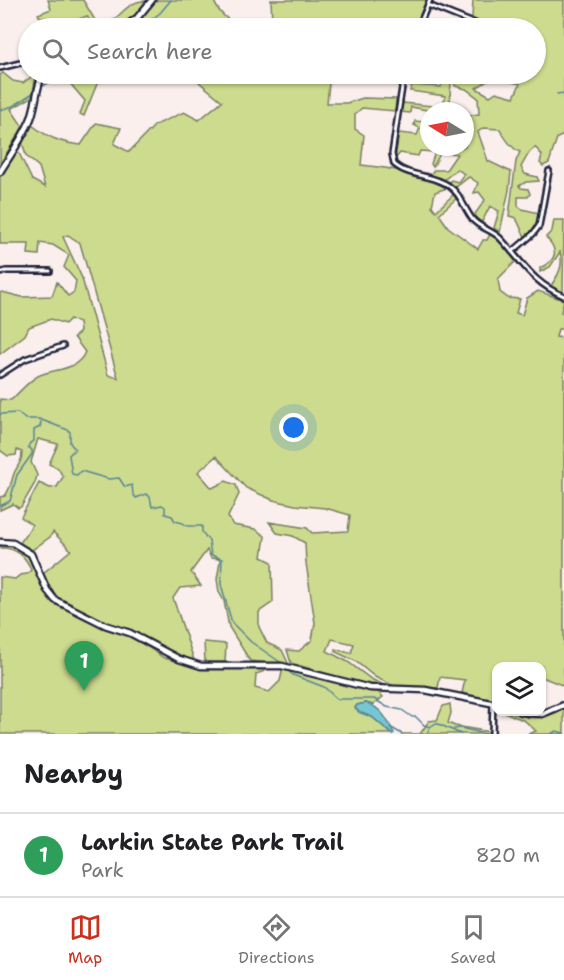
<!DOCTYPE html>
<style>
body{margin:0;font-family:"Shantell Sans",sans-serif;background:#f2f2f2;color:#202124}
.controls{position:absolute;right:18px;bottom:18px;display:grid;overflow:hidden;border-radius:12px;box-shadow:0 2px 4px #0004}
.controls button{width:54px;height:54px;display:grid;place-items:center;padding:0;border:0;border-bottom:2px solid #e0e0e0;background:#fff;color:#202124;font:30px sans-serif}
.compass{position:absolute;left:420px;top:102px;width:54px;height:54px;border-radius:50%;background:#fff;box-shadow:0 2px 4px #0004;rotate:280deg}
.you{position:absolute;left:294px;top:428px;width:21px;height:21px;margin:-15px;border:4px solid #fff;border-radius:50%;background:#1a73e8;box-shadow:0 0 0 9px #1a73e833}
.badge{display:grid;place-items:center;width:39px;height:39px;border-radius:50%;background:#c8321e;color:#fff;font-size:20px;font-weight:700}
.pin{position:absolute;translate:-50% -50px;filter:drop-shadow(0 2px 3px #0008)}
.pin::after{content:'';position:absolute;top:32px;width:21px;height:18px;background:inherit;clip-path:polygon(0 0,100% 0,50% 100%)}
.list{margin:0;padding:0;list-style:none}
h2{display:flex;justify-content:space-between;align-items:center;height:78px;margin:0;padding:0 24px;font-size:26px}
h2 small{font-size:20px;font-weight:400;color:#757577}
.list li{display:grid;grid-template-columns:39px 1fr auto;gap:18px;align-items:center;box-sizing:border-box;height:84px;padding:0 24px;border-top:2px solid #e0e0e0}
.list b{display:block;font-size:22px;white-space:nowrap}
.list p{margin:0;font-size:20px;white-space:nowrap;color:#757577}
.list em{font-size:20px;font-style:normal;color:#757577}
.icon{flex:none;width:33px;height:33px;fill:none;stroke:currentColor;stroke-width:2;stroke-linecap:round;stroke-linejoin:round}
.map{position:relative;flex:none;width:564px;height:734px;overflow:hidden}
.search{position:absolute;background:#fff;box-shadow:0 2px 4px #0004;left:18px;right:18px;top:18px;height:66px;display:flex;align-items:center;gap:15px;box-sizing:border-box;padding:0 21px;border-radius:33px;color:#757577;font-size:22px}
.sheet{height:162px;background:#fff}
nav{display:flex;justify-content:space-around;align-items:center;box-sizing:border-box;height:84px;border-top:2px solid #e0e0e0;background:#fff;font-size:16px;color:#757577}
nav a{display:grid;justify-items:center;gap:3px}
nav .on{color:#c8321e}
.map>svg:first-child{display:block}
.green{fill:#cddb8e;stroke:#787e64;stroke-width:1.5;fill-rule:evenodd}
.water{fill:#77c7d2;stroke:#558596;stroke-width:1.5}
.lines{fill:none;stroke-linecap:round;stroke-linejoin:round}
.stream{stroke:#558596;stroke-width:1.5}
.street-casing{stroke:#22223b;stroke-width:8}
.secondary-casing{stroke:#22223b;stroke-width:9}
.street{stroke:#fff;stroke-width:3}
.secondary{stroke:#fff;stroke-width:4.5}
</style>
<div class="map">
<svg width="564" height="734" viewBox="0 0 564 734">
<rect width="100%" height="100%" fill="#faefec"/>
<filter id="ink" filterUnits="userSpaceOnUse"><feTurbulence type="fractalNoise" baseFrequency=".0167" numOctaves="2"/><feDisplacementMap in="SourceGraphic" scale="12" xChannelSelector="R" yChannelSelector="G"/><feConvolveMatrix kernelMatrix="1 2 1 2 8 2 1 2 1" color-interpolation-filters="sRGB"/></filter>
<g filter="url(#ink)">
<!-- green -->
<path class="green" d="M48 0H83L99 27C121 21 125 0 146 1L139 12 117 28H93L87 16 71 22 67 28H61L58 21 40 17 38 14 51 9Z
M157 0H214C217 13 230 21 241 28H128Z
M271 0H426L415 28H265L272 21Z
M473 0H564V135L557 138 549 163 543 166 540 163 542 155 535 147 529 153 521 167 525 174 537 177 539 181 526 182 519 186 521 188 528 189 530 194 528 197H518V206L522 209 539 213C538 223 535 231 525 237L516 218 509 216 516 161 520 152C512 149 504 137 500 129L483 128 478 132 488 161 511 172 509 190 500 232 494 228 499 211 490 206 482 222 478 220 475 214 485 200 479 192 474 193 478 183 469 177 456 187 448 183 451 180 458 182 464 174 457 169 444 180 430 175 434 170H446L457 154 441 152 433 167 431 164 435 152 420 151 418 156 400 153 395 159 399 133 417 135 420 128 414 125 415 121 425 122 429 116V147H465V116L479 114 478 98 466 89 455 86 453 76 446 74H494L489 80 476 88 490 96 496 92 514 97 520 84 505 80 504 74H521V76L529 77 532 74H536L540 48 536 43V28H491L483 23 472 18Z
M3 73 13 81 23 83 35 74H38L35 81 32 97 11 109 23 127 0 164V75Z
M62 74H101L84 116 80 114 85 101Z
M209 74H330L327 103H347L363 98 396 99 395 111 362 108 355 114V129L364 135 361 165C390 168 421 173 447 188L435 192 432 206 436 211 454 194 457 198 439 214 448 227 478 249 483 240H487L491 232 516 261 498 279 500 292 508 298 520 299 516 313 522 315 527 298 538 291 564 300 561 312 564 314 563 329H558L556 337 564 338V686L542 677V666H496V701L462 693 465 680 440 677 438 688 394 686 375 677 355 661 336 652 335 649 351 653 354 644 332 639 327 651 348 662 371 679 388 687 358 683 291 663 287 650 299 651 312 640 315 623 306 563 305 543 293 536 277 533 269 522 307 528 312 533 348 531 350 515 325 508 295 505 273 500 246 488 216 456 198 472 212 488 226 481 236 485 239 494 228 517 233 525 255 529 265 536 262 557 272 562 273 602 259 612V627L267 643 282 650 289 665 250 661 229 627 224 601 219 592 217 579 220 562 219 559 211 558 207 550 191 572 201 586 180 588 173 598 194 660 191 662 181 658 128 631 111 626 55 598 50 593 42 574 71 550 53 532 50 537 32 550 20 543 32 525 21 517 39 483 50 488 57 487 63 477 58 468 49 464 58 444 38 439 31 462 37 475 35 483 21 507 18 508 13 504 0 510V497L5 496C12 486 11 480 15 471 19 464 22 461 22 452L17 450 16 455 8 456 0 450V399L11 400C20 392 30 379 40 375 57 368 77 371 85 352L74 337 80 332 79 323 70 319 65 324 51 319 29 327 25 335 0 354V293L2 292 22 297 52 296 57 282 68 296 74 292 76 281 64 267 69 255 53 245 40 243 39 255 28 254 29 244H0V175L15 151 19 153 32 180 45 187 39 167 26 156 22 141 32 125C47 137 61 143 81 145L96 123 121 128 114 144 129 152 155 125 184 112 199 120 222 101 199 82ZM68 235 80 243 118 378 108 375 82 278 63 237Z
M337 74H401L399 84Z
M446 77 451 81 450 98 452 109 455 111H432L411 107 410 113 400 112 403 103 443 107 445 96 410 91 412 85 441 87 443 78Z
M554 220H564L563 293 550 287C558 276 564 266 560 252L550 267 540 272V268C557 260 559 251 546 237L552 231Z
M0 543 12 545 31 557 44 591 51 601 106 629 133 637 164 658 203 668H265V671L256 674 255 688 269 692 280 681 283 668 377 691 383 697 373 705 366 703 357 705 355 708 359 712 372 717 392 734H0V577L15 579 20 575 27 574 31 570C26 556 15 547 0 548Z
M204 642 226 644 225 662H205Z
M450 704 451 713 448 723 455 726 490 732V734H400H420L429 721 437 720 443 706Z
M564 708V734H528L536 731 525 721 504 712C512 711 516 715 523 716 539 721 550 715 564 708Z"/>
<!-- water -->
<path class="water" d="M366 703C382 708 387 720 394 733H391L372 717 359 712 355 708 357 705Z"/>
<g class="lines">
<!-- stream -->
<path class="stream" d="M140 28 160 13 171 0
M40 88 63 74
M557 94 564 93
M0 110 13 106 36 91
M0 414 18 413 25 419H39L68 430 70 432V443L75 449 69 455 72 474 77 475 81 471 109 479 119 478 125 487 132 485 133 494 136 498 146 494 150 497 152 507 162 505 165 507V514L172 516 175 521 183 523 187 526H202V532L209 541 211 555 222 559 221 584 232 623 251 642 283 664
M0 506 10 501 17 475 32 454V450L28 447 30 443 34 441V430L40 427 41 422
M284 668 293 675 324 687 337 699H374L387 707 402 710 412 717H416L424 725 430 727
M390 727 402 734
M454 729 460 728 486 734
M427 734 430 727 436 723 461 734
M551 734 556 731 564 733"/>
<!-- street casing -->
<g class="street-casing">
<path id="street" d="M428 5 486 28
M418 28 430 0
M0 68 28 61
M404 74 392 154 394 164C408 177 433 174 449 186 461 194 464 209 473 220 480 228 492 230 500 238 522 261 532 283 564 296
M512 252 533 234 539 226 549 171
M0 273 6 271H50
M0 375 25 359 63 346
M492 734 493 703"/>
</g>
<!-- secondary casing -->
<g class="secondary-casing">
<path id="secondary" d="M123 28 137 18 152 0
M0 172C10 156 21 140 29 123 37 107 35 89 43 74
M0 542 13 543 31 554 47 590 55 600 105 625 130 633 179 659 201 666H282L370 688 425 690 496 704
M521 712 542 714 564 705"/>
</g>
<!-- street -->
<use href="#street" class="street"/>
<!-- secondary -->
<use href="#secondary" class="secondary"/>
</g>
</g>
</svg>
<div class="controls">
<button><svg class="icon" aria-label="layers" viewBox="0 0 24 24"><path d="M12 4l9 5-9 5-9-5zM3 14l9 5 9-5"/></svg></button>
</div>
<svg class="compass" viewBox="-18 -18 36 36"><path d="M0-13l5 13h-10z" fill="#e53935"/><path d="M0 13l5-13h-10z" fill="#757577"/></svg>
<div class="you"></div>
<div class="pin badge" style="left:84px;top:691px;background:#2e9e5b">1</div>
<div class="search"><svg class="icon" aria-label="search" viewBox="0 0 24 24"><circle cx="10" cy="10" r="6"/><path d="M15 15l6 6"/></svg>Search here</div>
</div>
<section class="sheet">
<h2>Nearby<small></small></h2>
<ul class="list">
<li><span class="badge" style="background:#2e9e5b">1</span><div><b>Larkin State Park Trail</b><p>Park</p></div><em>820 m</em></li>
</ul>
</section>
<nav>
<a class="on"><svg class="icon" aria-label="map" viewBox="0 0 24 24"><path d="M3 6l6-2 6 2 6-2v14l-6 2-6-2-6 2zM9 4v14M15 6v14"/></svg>Map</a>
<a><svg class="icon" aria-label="directions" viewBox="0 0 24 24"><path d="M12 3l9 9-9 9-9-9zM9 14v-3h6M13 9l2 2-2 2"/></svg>Directions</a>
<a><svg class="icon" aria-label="saved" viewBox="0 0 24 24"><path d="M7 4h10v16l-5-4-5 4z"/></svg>Saved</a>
</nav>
